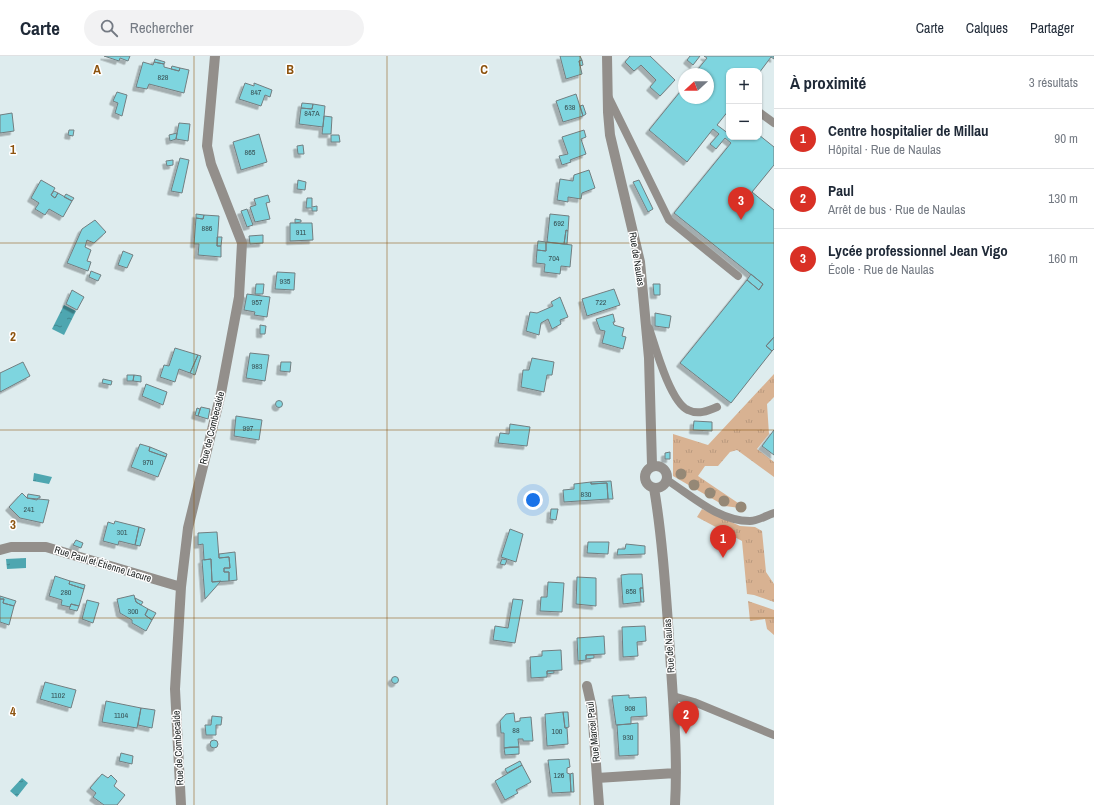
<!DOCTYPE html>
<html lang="fr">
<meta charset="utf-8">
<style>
body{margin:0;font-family:"Archivo Narrow",sans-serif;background:#f2f2f3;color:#1f2937}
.controls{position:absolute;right:12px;top:12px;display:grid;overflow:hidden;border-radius:8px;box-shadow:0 1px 3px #0004}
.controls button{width:36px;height:36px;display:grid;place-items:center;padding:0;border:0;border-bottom:1px solid #e0e1e3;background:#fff;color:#1f2937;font:20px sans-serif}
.compass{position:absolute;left:678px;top:12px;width:36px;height:36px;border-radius:50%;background:#fff;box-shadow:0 1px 3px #0004;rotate:249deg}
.you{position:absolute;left:533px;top:444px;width:14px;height:14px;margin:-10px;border:3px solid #fff;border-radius:50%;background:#1a73e8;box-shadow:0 0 0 6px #1a73e833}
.badge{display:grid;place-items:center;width:26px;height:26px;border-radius:50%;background:#d93025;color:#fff;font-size:13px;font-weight:700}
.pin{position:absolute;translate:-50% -33px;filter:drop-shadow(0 1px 2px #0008)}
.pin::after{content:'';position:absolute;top:21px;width:14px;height:12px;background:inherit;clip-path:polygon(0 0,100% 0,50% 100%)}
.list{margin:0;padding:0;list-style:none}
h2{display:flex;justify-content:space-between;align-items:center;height:52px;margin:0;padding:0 16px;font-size:17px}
h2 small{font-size:13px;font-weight:400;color:#747a83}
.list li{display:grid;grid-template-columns:26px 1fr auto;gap:12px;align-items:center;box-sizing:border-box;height:60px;padding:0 16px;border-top:1px solid #e0e1e3}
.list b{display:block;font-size:15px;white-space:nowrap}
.list p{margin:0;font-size:13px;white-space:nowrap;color:#747a83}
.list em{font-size:13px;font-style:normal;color:#747a83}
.icon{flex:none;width:22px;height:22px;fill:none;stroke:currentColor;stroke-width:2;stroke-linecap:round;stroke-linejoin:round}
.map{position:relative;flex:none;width:774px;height:749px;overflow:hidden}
header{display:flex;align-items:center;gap:24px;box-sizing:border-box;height:56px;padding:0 20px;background:#fff;border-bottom:1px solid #e0e1e3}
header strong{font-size:19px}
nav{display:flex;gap:22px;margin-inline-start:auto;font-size:14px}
.search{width:280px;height:36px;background:#f2f2f3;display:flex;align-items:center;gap:10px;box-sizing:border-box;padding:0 14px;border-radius:22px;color:#747a83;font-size:15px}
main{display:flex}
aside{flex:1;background:#fff}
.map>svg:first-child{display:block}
.grass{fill:url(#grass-tufts)}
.water{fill:url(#water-ripples)}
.building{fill:#7ed5df;stroke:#727e80;filter:url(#shadow)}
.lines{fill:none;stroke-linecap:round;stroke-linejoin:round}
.service{stroke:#938f8b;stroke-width:8}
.minor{stroke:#938f8b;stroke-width:10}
.tree{fill:#958876}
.grid{fill:none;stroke:#8d530e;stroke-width:1;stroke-opacity:0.55}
.labels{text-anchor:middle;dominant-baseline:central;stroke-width:3;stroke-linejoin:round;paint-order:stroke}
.number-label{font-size:8px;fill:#385154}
.street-label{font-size:10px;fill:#202525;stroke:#fff}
.grid-label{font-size:13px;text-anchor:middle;font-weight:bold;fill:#8d530e;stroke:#fff;stroke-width:3;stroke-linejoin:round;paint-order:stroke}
</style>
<header>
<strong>Carte</strong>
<div class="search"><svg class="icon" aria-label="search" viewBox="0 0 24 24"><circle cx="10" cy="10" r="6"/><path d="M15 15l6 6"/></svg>Rechercher</div>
<nav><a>Carte</a><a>Calques</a><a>Partager</a></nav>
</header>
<main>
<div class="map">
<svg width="774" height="749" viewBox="0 0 774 749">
<defs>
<pattern id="grass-tufts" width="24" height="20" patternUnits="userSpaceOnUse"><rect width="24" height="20" fill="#d8b292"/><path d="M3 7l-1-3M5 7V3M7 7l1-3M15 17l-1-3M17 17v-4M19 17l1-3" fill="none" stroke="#b9997e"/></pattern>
<pattern id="water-ripples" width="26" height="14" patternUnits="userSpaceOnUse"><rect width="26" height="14" fill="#4ea6b0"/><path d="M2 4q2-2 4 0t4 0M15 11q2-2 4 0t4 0" fill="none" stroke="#40878f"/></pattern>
<filter id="shadow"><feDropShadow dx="-3.5" dy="3.5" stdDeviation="0" flood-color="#0004"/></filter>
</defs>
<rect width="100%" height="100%" fill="#deecee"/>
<!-- grass -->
<path class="grass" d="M774 318V341L767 348 769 378 757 393 774 406V421L737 394 730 396 718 410H705L698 420 747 453 725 450 673 420V378L708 389Z
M702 453 740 470 755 471 762 475 766 516 774 528V546L754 539 747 538 742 485 697 461Z
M748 545 774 554V579L767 573 765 563 750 565Z"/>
<!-- water -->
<path class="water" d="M64 249 76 255 64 279 52 273Z
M34 417 52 421 49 428 33 425Z
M26 502V512L7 513 6 503Z
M22 722 28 727 17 741 10 735Z"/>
<!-- building -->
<path class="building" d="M104 0H130L128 5 120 2 119 5Z
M560 0H580L582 4 579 5 582 18 566 23Z
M630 0H650L675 24 660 40 650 31 656 24 641 9 634 15 625 6Z
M690 0H700L693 9 687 4Z
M704 0H774V3L771 1 759 17V15H729V54L717 69 729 78V81H759V79L774 91V109L752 136 774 154V281L766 290 772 295 731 347 680 307 747 224 759 234 763 228 674 157 731 87 725 82 716 93 710 88 719 78 713 73 687 106 649 74 684 31V42H708V18H694L707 2Z
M155 3 165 6 164 8 154 6Z
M582 4 583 9 580 10 579 5Z
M143 6 153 9 154 6 164 8V11L179 15 180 12 189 14 184 37 149 28 147 33 136 31Z
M172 10 180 12 179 15 171 13Z
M245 27 254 30V27L272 34 270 41 265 39 261 50 239 43Z
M117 36 127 39 122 60 115 57 118 47 113 45Z
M576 38 583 60 563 66 556 45Z
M302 47 313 48 312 53 301 52Z
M313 48 325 50 323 71 299 68 301 52 312 53Z
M583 49 586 58 583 60 580 50Z
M12 57 14 75 0 77V59Z
M324 60 332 61 331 78H322Z
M179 67 190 68 188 85 176 83Z
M69 74H74L73 80 68 79Z
M584 74 586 81 581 83 586 98 570 104 571 106 562 109 559 100 568 98 562 81Z
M177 77 176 83 170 85 169 79Z
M259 78 267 106 241 114 233 86Z
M331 79H339L340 86H331Z
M303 89 304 98H298L297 90Z
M180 102 189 104 182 137 171 135Z
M173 104V109L167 110 166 105Z
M589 114 595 132 582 137 581 143 568 141V146L557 144 560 123 573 125 574 119Z
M41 124 55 132 51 139 55 142 58 137 72 145 63 161 49 153 45 159 35 153 39 147 31 142Z
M298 124 306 126 305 134 297 133Z
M639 124 653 153 648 156 633 126Z
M54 135 58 137 55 142 51 139Z
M66 138 74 142 72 145 64 141Z
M268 139 270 146 266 147 270 163 255 166 250 151 256 149 254 143Z
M307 142H312V151L317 150V155H312V152H306Z
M247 153 253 169 247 171 241 155Z
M196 158 204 159 203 163 196 162Z
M550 158 569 160 568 175 566 174 564 188 547 186Z
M204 159 219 160 217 190H221V201L198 199 199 188H194L196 162 203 163Z
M295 163 301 164V166L295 167Z
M95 164 106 176 94 187 87 184 85 191 91 194 87 205 91 206 88 215 67 207 82 173Z
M290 167H312L313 184 290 185Z
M566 174 568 175 567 188H564Z
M263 179V187L250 188 249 180Z
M217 181H222L221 190H217Z
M538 185 546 186V195L537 194Z
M546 186 572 189 570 211 561 210 560 218 544 216 545 208 536 207 537 194 546 195Z
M123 195 133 199 127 212 118 209Z
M91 215 101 219 98 225 89 221Z
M277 216 295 217 294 234 275 233Z
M751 218 763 228 759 234 747 224Z
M256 228H264L263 238H255Z
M653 228H660V239H654Z
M614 233 620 249 587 260 582 243Z
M72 234 84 241 77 254 66 248Z
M247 238 270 241 267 261 254 259 255 256 244 254Z
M560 241 568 261 560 264 561 268 552 273 548 263 541 267 539 279 526 275 530 256 537 257 553 250 551 246Z
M655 257 671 260 669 272 655 270Z
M613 258 615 266H613L614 269 624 272 622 280 626 281 623 293 602 287 605 275 600 274 596 263Z
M260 269 266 270 265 278H260Z
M774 281V293L772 295 766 290Z
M175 292 198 299 190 317 179 313 175 326 160 321 164 309 169 310Z
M250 297 269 299 265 325 246 322Z
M198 299 201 300 195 319 190 317Z
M532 302 554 306 552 319H547L544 336 521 331 523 314H529Z
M23 306 30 320 0 336V317Z
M281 306H291L290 316 280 315Z
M127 319H134L133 325H127Z
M134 319 141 320V326L133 325Z
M103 323 112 325 111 329 102 327Z
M146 328 167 336 163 349 142 340Z
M275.5 348a3.5 3.5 0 1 1 7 0a3.5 3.5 0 1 1-7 0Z
M201 351 210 353 208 363 198 360Z
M197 352 200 353 198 360 195 359Z
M236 360 262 364 259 384 234 380Z
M694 365 712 366V375L693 374Z
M510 368 530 371 527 390 498 387 500 377 509 378Z
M774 374V399L762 390Z
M140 388 150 391 149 395 166 401 158 421 131 411Z
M150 391 167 398 166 401 149 395Z
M670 396V403H665V397Z
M611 425 613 443H608L607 427 591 428V426Z
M591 426V428L607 427 608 443 564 446 563 434 574 433V428Z
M22 437 27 442 49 444 43 467 20 462 9 451Z
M28 438 40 440V442H38L37 444 27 442Z
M551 453H558L556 464 550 463Z
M115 465 139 471 135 489 119 485 118 489 103 485 108 466 114 468Z
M139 471 145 473 140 490 135 489Z
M510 473 523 478 516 506 501 501Z
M217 476 219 502 229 501 230 512H224V516H229V525L212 526 211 503 204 504 203 488 198 489V477Z
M76 484 83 487 81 492 73 489Z
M588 486H609L608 498 587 497Z
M626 488 645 490V498L617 499 618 493H625Z
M235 496 237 524 229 525V516H224V512H230L229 501 219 502V498Z
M211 503 212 526 221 525 205 543 202 504Z
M502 503 507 504 505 509 500 508Z
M629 518H642L643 532H640L641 546 623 548 621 519Z
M55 520 70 525 69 528 84 533 79 550 71 548 70 551 61 549 62 544 49 540Z
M577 521 596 522V550L576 548Z
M70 525 85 529 84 533 69 528Z
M548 526 564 527 562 556 540 555 541 541H547Z
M640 532H643L644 546H641Z
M134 539 136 546 148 553 145 559 152 564 146 575 132 567V564L120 557 117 543Z
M0 540 16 545 14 550 3 547 4 543H0Z
M135 542 143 546 141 549 136 546Z
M0 543H4L3 547 14 550 9 569 0 566Z
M513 543 523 544 515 587 493 584 495 570 508 572Z
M87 544 99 547 93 567 82 563Z
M71 548 79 550 77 555 69 553Z
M148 553 156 557 152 564 145 559Z
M645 570 646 585 637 586 638 600 623 601 622 571Z
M604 580 605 598 586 599V604L578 605 577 582Z
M561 594 562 614 547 615V621L531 622 530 601 542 600V595Z
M586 599H594V602L586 603Z
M547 615H554V617L547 618Z
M391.5 624a3.5 3.5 0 1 1 7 0a3.5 3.5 0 1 1-7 0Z
M45 626 76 634 71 652 40 643Z
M629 639V642L646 641 647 660 631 661V668L616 669 612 640Z
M106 645 141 652 137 672 102 666Z
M141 652 155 654 152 672 138 669Z
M563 656 565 672H567L568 688 547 690 545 658Z
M563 656H568L569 671 565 672Z
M514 657 515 666 520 665V662L531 661 533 685H523V683H518L519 691 504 692V677H501L500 665 506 658Z
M212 660 222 661 221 669H216V679H206L205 669H211Z
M638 667V699L619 700 617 669Z
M210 688a4 4 0 1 1 8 0a4 4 0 1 1-8 0Z
M510 691H519V698L505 699 504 692Z
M121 697 133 700 132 708 119 705Z
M569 703 570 711 567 712V717L570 718 571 736 552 737 548 704Z
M520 705 522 709 507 717 505 713Z
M522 709 531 726 516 734 518 737 505 744 495 725Z
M573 717 574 736H571L570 718Z
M102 718 108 722 111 719 117 725 114 730 125 739 117 749H104L93 741 96 737 90 732Z"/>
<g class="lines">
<!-- service -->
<path class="service" d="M608 40 669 164 738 220
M759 56 774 67
M649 272C655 290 670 346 688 354 698 359 708 355 717 351
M667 424C692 440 718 465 750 465 758 465 767 459 774 457
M673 640 694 646 774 679"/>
<!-- minor -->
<path class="minor" d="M607 0 608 56 610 79 640 206 649 302 652 409
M645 421a11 11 0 1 1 22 0a11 11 0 1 1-22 0Z
M654 432C663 486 666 541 670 596 673 647 678 699 675 749
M0 494 11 491H46L181 531
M587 630 592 652 597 722
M181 749 175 633 181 531 188 472 221 337 239 241 242 187 211 108 207 90 215 0
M599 749 597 722 676 717"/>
</g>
<!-- trees -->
<g class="tree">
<circle cx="681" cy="418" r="5.5"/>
<circle cx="694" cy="429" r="5.5"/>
<circle cx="710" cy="437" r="5.5"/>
<circle cx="724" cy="445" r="5.5"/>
<circle cx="741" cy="451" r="5.5"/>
</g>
<!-- grid -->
<path class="grid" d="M194 0V749M387 0V749M580 0V749M0 187H774M0 374H774M0 562H774"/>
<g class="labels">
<!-- number labels -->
<g class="number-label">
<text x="163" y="21">828</text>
<text x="256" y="36">847</text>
<text x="570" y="51">638</text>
<text x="312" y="57">847A</text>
<text x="250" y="96">865</text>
<text x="559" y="167">692</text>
<text x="207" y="172">886</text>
<text x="301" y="176">911</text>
<text x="554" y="202">704</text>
<text x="285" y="225">935</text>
<text x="257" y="246">957</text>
<text x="601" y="246">722</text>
<text x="257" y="310">983</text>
<text x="248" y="372">997</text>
<text x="148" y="406">970</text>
<text x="586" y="438">830</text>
<text x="29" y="453">241</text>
<text x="122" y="476">301</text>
<text x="631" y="535">858</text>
<text x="66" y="536">280</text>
<text x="133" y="555">300</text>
<text x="58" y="639">1102</text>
<text x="630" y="652">908</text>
<text x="121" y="659">1104</text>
<text x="516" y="674">88</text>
<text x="557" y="675">100</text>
<text x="628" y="681">930</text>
<text x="559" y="719">126</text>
</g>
<!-- street labels -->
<g class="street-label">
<text transform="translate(637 203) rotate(81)">Rue de Naulas</text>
<text transform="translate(212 372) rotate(-76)">Rue de Combecalde</text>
<text transform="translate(103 508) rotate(17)">Rue Paul et Étienne Lacure</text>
<text transform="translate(669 590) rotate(-94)">Rue de Naulas</text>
<text transform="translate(593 676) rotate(-96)">Rue Marcel Paul</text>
<text transform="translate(178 692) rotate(-93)">Rue de Combecalde</text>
</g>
</g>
<g class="grid-label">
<text x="97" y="18">A</text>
<text x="290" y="18">B</text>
<text x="484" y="18">C</text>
<text x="13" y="98">1</text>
<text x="13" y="285">2</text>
<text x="13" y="473">3</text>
<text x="13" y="660">4</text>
</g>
</svg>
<div class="controls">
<button>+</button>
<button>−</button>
</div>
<svg class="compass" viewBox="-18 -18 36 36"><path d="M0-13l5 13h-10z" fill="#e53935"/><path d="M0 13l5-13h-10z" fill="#747a83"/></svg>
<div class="you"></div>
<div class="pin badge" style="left:723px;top:502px">1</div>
<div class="pin badge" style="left:686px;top:678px">2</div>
<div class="pin badge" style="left:741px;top:164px">3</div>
</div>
<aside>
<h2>À proximité<small>3 résultats</small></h2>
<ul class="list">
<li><span class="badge">1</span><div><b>Centre hospitalier de Millau</b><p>Hôpital · Rue de Naulas</p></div><em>90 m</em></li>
<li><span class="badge">2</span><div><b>Paul</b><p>Arrêt de bus · Rue de Naulas</p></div><em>130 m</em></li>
<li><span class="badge">3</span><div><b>Lycée professionnel Jean Vigo</b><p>École · Rue de Naulas</p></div><em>160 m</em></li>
</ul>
</aside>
</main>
